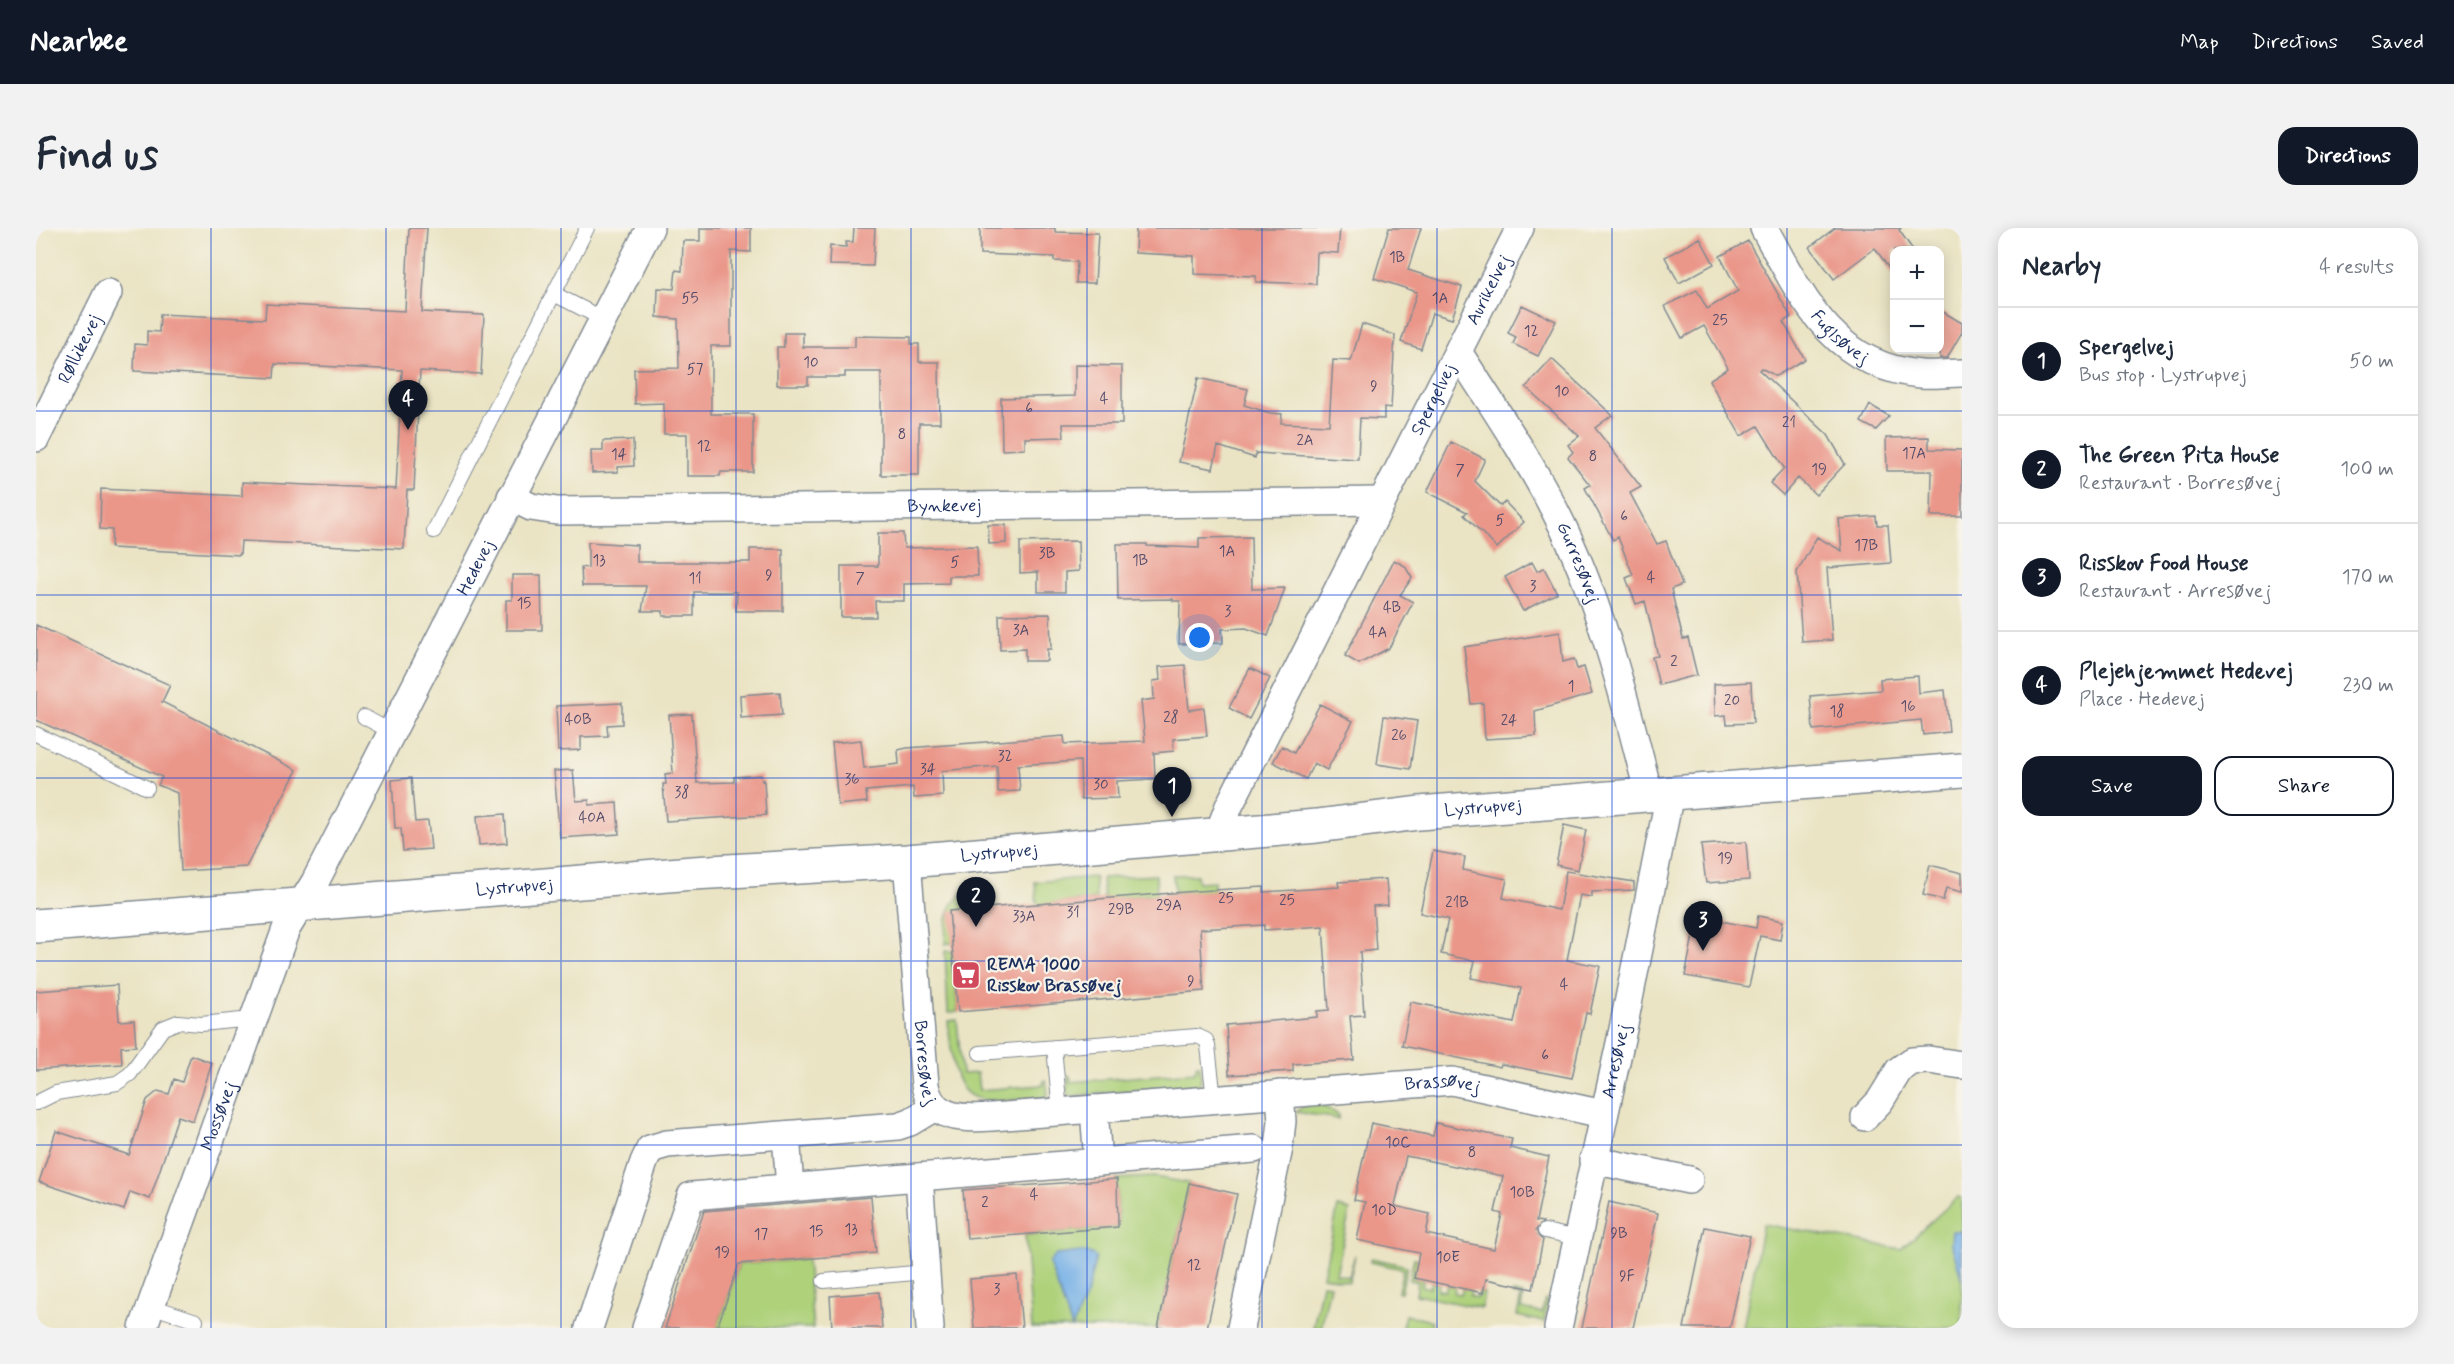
<!DOCTYPE html>
<meta charset="utf-8">
<style>
body{margin:0;font-family:Mynerve,sans-serif;background:#f2f2f3;color:#1f2937}
.controls{position:absolute;right:18px;top:18px;display:grid;overflow:hidden;border-radius:12px;box-shadow:0 3px 15px #0003}
.controls button{width:54px;height:54px;display:grid;place-items:center;padding:0;border:0;border-bottom:2px solid #e0e1e3;background:#fff;color:#1f2937;font:30px sans-serif}
.you{position:absolute;left:1164px;top:410px;width:21px;height:21px;margin:-15px;border:4px solid #fff;border-radius:50%;background:#1a73e8;box-shadow:0 0 0 9px #1a73e833}
.badge{display:grid;place-items:center;width:39px;height:39px;border-radius:50%;background:#111827;color:#fff;font-size:20px;font-weight:700}
.pin{position:absolute;translate:-50% -50px;filter:drop-shadow(0 2px 3px #0008)}
.pin::after{content:'';position:absolute;top:32px;width:21px;height:18px;background:inherit;clip-path:polygon(0 0,100% 0,50% 100%)}
.list{margin:0;padding:0;list-style:none}
h2{display:flex;justify-content:space-between;align-items:center;height:78px;margin:0;padding:0 24px;font-size:26px}
h2 small{font-size:20px;font-weight:400;color:#747a83}
.list li{display:grid;grid-template-columns:39px 1fr auto;gap:18px;align-items:center;box-sizing:border-box;height:108px;padding:0 24px;border-top:2px solid #e0e1e3}
.list b{display:block;font-size:22px;white-space:nowrap}
.list p{margin:0;font-size:20px;white-space:nowrap;color:#747a83}
.list em{font-size:20px;font-style:normal;color:#747a83}
.actions{display:flex;gap:12px;padding:18px 24px}
.actions a{flex:1;padding:14px 0;border:2px solid #111827;border-radius:18px;text-align:center;font-size:21px;color:#111827}
.actions .main{background:#111827;color:#fff}
.map{position:relative;flex:none;width:1926px;height:1100px;overflow:hidden;border-radius:18px}
header{display:flex;align-items:center;gap:36px;box-sizing:border-box;height:84px;padding:0 30px;background:#111827;color:#fff}
header strong{font-size:28px}
nav{display:flex;gap:33px;margin-inline-start:auto;font-size:21px}
.intro{display:flex;align-items:center;justify-content:space-between;box-sizing:border-box;height:144px;padding:0 36px}
h1{margin:0;font-size:42px}
.button{padding:15px 27px;border-radius:18px;background:#111827;color:#fff;font-size:21px;font-weight:700}
main{display:flex;gap:36px;padding:0 36px}
aside{flex:1;background:#fff;border-radius:18px;box-shadow:0 3px 15px #0003}
.map>svg:first-child{display:block}
.green{fill:#aed17a;stroke:#64806c;stroke-width:1.5}
.water{fill:#77b1e7;stroke:#4970a2;stroke-width:1.5}
.building{fill:#ea978a;fill-rule:evenodd}
.lines{fill:none;stroke-linecap:round;stroke-linejoin:round}
.service-casing{stroke:#828a91;stroke-width:16}
.minor-casing{stroke:#828a91;stroke-width:30}
.tertiary-casing{stroke:#828a91;stroke-width:36}
.service{stroke:#fff;stroke-width:14}
.minor{stroke:#fff;stroke-width:27}
.tertiary{stroke:#fff;stroke-width:33}
.grid{fill:none;stroke:#1d4ed8;stroke-width:1.5;stroke-opacity:0.55}
.labels{text-anchor:middle;dominant-baseline:central;stroke-width:4.5;stroke-linejoin:round;paint-order:stroke}
.number-label{font-size:15px;fill:#4f4969}
.street-label{font-size:18px;fill:#1b2f5e;stroke:#f7f3e8}
.poi-label{font-size:18px;font-weight:bold;fill:#1b2f5e;stroke:#f7f3e8;text-anchor:start}
</style>
<header>
<strong>Nearbee</strong>
<nav><a>Map</a><a>Directions</a><a>Saved</a></nav>
</header>
<div class="intro"><h1>Find us</h1><a class="button">Directions</a></div>
<main>
<div class="map">
<svg width="1926" height="1100" viewBox="0 0 1926 1100">
<rect width="100%" height="100%" fill="#f7f3e8"/>
<filter id="ink" filterUnits="userSpaceOnUse"><feTurbulence type="fractalNoise" baseFrequency=".0167" numOctaves="2"/><feDisplacementMap in="SourceGraphic" scale="12" xChannelSelector="R" yChannelSelector="G"/><feConvolveMatrix kernelMatrix="1 2 1 2 8 2 1 2 1" color-interpolation-filters="sRGB"/></filter>
<filter id="wash" filterUnits="userSpaceOnUse"><feTurbulence type="fractalNoise" baseFrequency=".008" numOctaves="4" result="noise"/><feDisplacementMap in="SourceGraphic" scale="24" xChannelSelector="R" yChannelSelector="G"/><feGaussianBlur stdDeviation="1.35" result="paint"/><feColorMatrix in="noise" values="0 0 0 0 0 0 0 0 0 0 0 0 0 0 0 0 0 1.4 0 .05"/><feComposite in="paint" operator="in"/></filter>
<g filter="url(#wash)">
<rect width="100%" height="100%" fill="#eae4c4"/>
<!-- green -->
<path class="green" d="M1120 647 1121 666 1068 671 1066 650Z
M1137 647H1161L1162 654 1178 653V663L1139 665Z
M1059 649 1060 671 1001 677 999 654Z
M941 659 943 681 916 715 909 716C910 688 911 669 941 659Z
M909 723H916L922 784 912 785Z
M921 792 926 846 941 845 943 862 1007 857 1008 853 1010 852 1012 866 1010 870C928 876 920 881 912 793Z
M1161 836 1164 838 1165 853 1162 857 1034 868 1031 865 1032 848 1034 849 1035 854 1159 844Z
M1282 875 1303 887 1302 891 1260 884 1266 879Z
M1118 949 1153 955 1122 1100H996L989 1007 1082 999 1081 951Z
M1922 969 1926 970V1100H1707L1727 996 1865 1021Z
M1302 979 1314 982 1300 1046 1313 1049 1319 1027 1313 1054 1287 1048Z
M1335 1030 1371 1038 1365 1064H1362L1367 1041 1334 1034Z
M1378 1030 1382 1031 1378 1050 1387 1052 1386 1058 1394 1060 1396 1054 1403 1055 1402 1062 1409 1063 1411 1057 1419 1059 1418 1065 1425 1066 1427 1060 1435 1062 1434 1068 1441 1070 1443 1064 1448 1065 1445 1080 1380 1067 1382 1054 1373 1052Z
M771 1031 777 1100H681L703 1036Z
M1286 1056 1294 1057 1285 1100H1277Z
M1477 1065 1487 1067 1485 1081 1506 1085 1509 1072 1512 1073 1508 1094 1481 1088 1485 1069 1477 1067Z
M1369 1087 1396 1093 1394 1100H1366Z"/>
<!-- water -->
<path class="water" d="M1916 1003H1926V1051L1915 1015Z
M1045 1024 1056 1026 1060 1029 1051 1065 1036 1100 1013 1035 1020 1027Z"/>
<g id="blocks">
<!-- building -->
<path class="building" d="M373 0H391L386 84 448 87 445 146 384 143 378 262H371L368 321 205 313 204 327 75 320 76 302 64 301 65 261 206 268V254L360 261 366 142 239 136 238 150 98 143 99 116 111 117V103L123 104 124 86 229 91 230 76 369 83Z
M664 0H715V24L695 23V118H675V186H717V244H685L684 248H651V206H628V175L599 176 598 141 643 140 642 91 621 89 622 60 638 61 640 42 646 43 647 13H664Z
M818 0H839L837 38 793 37 794 18 810 19V14H817Z
M944 0H1019V4L1062 5 1059 55H1040L1041 34 1018 33V29L944 26Z
M1100 0H1304L1302 25 1281 24 1280 56 1220 54V48L1158 46V28L1099 25Z
M1353 0H1385L1372 42 1426 59 1416 91 1396 85 1385 121 1365 114 1381 64 1338 50Z
M1799 0H1865L1863 2 1877 22H1858V48L1839 20 1798 51 1774 19Z
M1664 10 1678 36 1643 55 1629 29Z
M1712 13 1755 89 1747 94 1769 131 1740 148 1725 140 1723 142 1792 207 1809 236 1780 267 1762 250 1747 267 1734 255 1748 240 1722 198 1705 208 1673 152 1692 140 1668 98 1646 110 1629 78 1661 62 1671 81 1702 63 1684 28Z
M1486 77 1520 93 1502 128 1477 116 1480 109 1472 105Z
M1904 82 1926 95V104L1911 130H1904Z
M1326 96 1359 107 1355 180 1348 179V191L1324 190 1322 231 1220 225 1219 230 1182 218 1177 241 1143 234 1162 150 1212 161 1208 177 1234 185 1246 186 1245 195 1293 197 1297 132 1315 133Z
M748 105H767V119H819V108L875 109V116H883V134H903L904 195H883V247H845V144H809V149H772V157H741V119H748Z
M1516 131 1576 187 1559 200 1605 259 1594 265 1621 316 1630 313 1646 357 1635 361 1647 411 1652 410 1661 447 1623 457 1616 429 1622 428 1609 373 1600 376 1590 350 1597 347 1582 309 1577 312 1549 260 1554 257 1532 229 1537 224 1532 217 1543 208 1490 159Z
M1039 137 1086 138V196H1027L1028 209 989 210V221L966 222 965 170 1039 168Z
M1834 177 1853 188 1840 202 1825 194Z
M1893 209V221L1926 222V288H1895L1896 243H1851L1850 210Z
M597 212 598 238 582 239V244L556 245 555 223H567V213Z
M1415 214 1449 231 1439 253 1464 278 1469 274 1488 294 1461 320 1428 287 1431 284 1391 264Z
M1840 288 1841 297H1852L1855 335 1791 340 1796 412 1766 414 1761 344 1781 309 1806 323 1803 291Z
M952 297H970V315L953 316Z
M842 305H867L868 320 941 318 942 348H913V355L868 356V373H839L840 389H805V338H842Z
M1215 309 1216 361 1249 360 1232 408 1210 400 1186 401 1187 415 1143 416 1144 373H1137V371L1082 372 1081 316H1111V318L1163 320V310Z
M1042 313 1043 343 1029 344V364H1002V344L984 345V314Z
M552 314 601 317V334H714V321H747V383H700L701 364H658V388H627V383H606L610 358H546L545 339 552 340Z
M1358 332 1369 338 1376 350 1364 367 1377 374 1353 420 1323 436 1309 428Z
M1496 334 1501 343 1508 340 1521 365 1487 383 1469 349Z
M476 347H505L506 402H470V372H476Z
M1014 386 1015 421H1011V433H989V421L964 422 963 387Z
M0 397 134 457 126 474 261 542 210 639 145 643 141 565 122 557 126 549 0 492Z
M1524 404 1527 434 1538 431 1541 441 1548 439 1556 466 1499 483 1500 508 1449 511 1447 475 1435 476 1428 419Z
M1149 437 1153 482 1168 480 1171 508 1137 511 1138 523 1118 525 1119 551 1081 553 1082 570 1045 571 1044 533 982 537 984 563 962 564 961 538 926 541 906 543 907 568 878 570 877 559 830 563 831 574 802 577 796 515 825 512 828 540 863 536 862 522 871 520 1028 508 1029 516 1109 513 1105 473 1118 471 1117 453 1124 452 1123 439Z
M1214 440 1234 450 1213 491 1193 480Z
M1882 448 1883 465 1909 462 1913 504 1887 507 1885 492 1777 502 1774 468 1845 462 1844 451Z
M1715 454 1717 495 1691 496 1690 487 1679 488 1678 456Z
M744 464 746 487 705 490 704 467Z
M586 475V496L571 497 572 508 545 509V522L522 523 520 478Z
M1284 476 1317 493 1291 542 1278 535 1270 551 1237 534 1246 518 1258 525Z
M656 486 661 555 698 554V549L725 547 726 553 728 552 730 587 630 593 627 556H630L629 546 637 545 633 487Z
M1348 488 1381 493 1374 541 1341 536Z
M537 542 540 573 553 572V577L581 575 583 606 524 610 518 543Z
M375 550 379 594 392 593 395 621 367 623 365 600H359L356 552Z
M469 586 471 615 443 617 441 588Z
M1528 597 1550 602 1542 642 1520 637Z
M1710 614 1713 652 1670 655 1665 617Z
M1397 623 1429 629 1427 642 1471 651 1467 670 1523 682 1530 643 1598 654V662L1556 664V669L1544 667 1531 732 1564 738 1554 786 1550 785 1536 850 1465 836 1464 839 1366 818 1375 774 1478 795 1485 760 1435 750 1439 733 1405 726 1412 691 1384 685Z
M1894 637 1926 645V664L1910 660 1907 672 1887 667Z
M1350 651 1352 677 1337 678 1340 722 1324 724 1328 787 1314 788 1318 832 1257 836V843L1193 847 1190 797 1281 789V783L1293 782 1287 698 1228 702V697L1164 701 1168 763 922 784 913 683 1161 663 1228 659V664L1303 659 1302 654Z
M1661 688 1720 700 1722 688 1747 693 1744 712 1724 708 1713 759 1649 748Z
M81 757 83 793 98 792 100 818 85 819 86 836 0 842V763Z
M155 827 176 835 157 893 142 888 114 971 94 964 88 982 3 954 20 903 93 927 111 872 122 863 133 866 138 851 146 854Z
M1335 895 1397 908 1400 895 1476 911 1474 920 1513 929 1500 993 1507 994 1500 1002 1503 1009 1507 1012 1497 1061 1450 1051 1447 1065 1378 1050 1383 1025 1321 1012 1329 974 1318 972ZM1370 928 1467 948 1459 984 1466 986 1458 1021 1390 1006 1394 986 1359 978Z
M1081 951 1082 999 931 1011 927 962Z
M1153 955 1201 966 1171 1100H1122Z
M835 969 840 1025 703 1036 681 1100H629L668 983Z
M1573 974 1622 985 1597 1100H1546Z
M1669 999 1714 1008 1694 1100H1648Z
M981 1047 986 1100H938L934 1051Z
M843 1064 846 1100H796L794 1068Z"/>
</g>
</g>
<g filter="url(#ink)">
<use href="#blocks" fill-opacity="0" stroke="#828a91" stroke-width="1.5"/>
<g class="lines">
<!-- service casing -->
<g class="service-casing">
<path id="service" d="M518 66 567 91
M398 303 551 0
M328 489 354 503
M0 506 111 560
M1018 819 1024 884
M944 825 1161 808 1170 812 1172 818 1178 872
M0 875 20 865 81 855 94 846 127 800 142 794 165 796 216 791
M1509 1003 1541 1010
M788 1053 890 1044
M115 1078 160 1093 158 1100"/>
</g>
<!-- minor casing -->
<g class="minor-casing">
<g id="minor">
<path id="s1" d="M1728 0C1765 68 1797 139 1885 146 1898 147 1912 145 1926 145"/>
<path id="s2" d="M1422 124C1459 181 1497 237 1526 297 1567 383 1590 475 1613 567"/>
<path id="s3" d="M0 210 72 65"/>
<path id="s4" d="M475 269 495 279 521 283 1346 273"/>
<path id="s5" d="M1182 607 1193 578 1484 0"/>
<path id="s6" d="M871 633 889 857C895 892 928 891 956 889L1416 853 1567 886"/>
<path d="M1058 881 1062 934"/>
<path d="M1829 889 1844 873 1863 842 1876 833 1893 832 1926 837"/>
<path d="M750 907 754 960"/>
<path d="M1557 932 1653 952"/>
<path d="M883 949 894 1100"/>
<path id="s7" d="M107 1100 250 701 279 654 614 0"/>
<path d="M553 1100 608 934 614 921 631 916 862 898 874 894 899 879"/>
<path d="M610 1100 655 968 1218 921"/>
<path d="M1205 1100 1243 920 1246 893 1244 866"/>
<path id="s8" d="M1522 1100 1586 806 1634 565"/>
</g>
</g>
<!-- tertiary casing -->
<g class="tertiary-casing">
<g id="tertiary">
<path id="s9" d="M0 698 657 645 871 633 1281 598 1383 585 1926 542"/>
</g>
</g>
<!-- service -->
<use href="#service" class="service"/>
<!-- minor -->
<use href="#minor" class="minor"/>
<!-- tertiary -->
<use href="#tertiary" class="tertiary"/>
</g>
</g>
<!-- grid -->
<path class="grid" d="M175 0V1100M350 0V1100M525 0V1100M700 0V1100M875 0V1100M1051 0V1100M1226 0V1100M1401 0V1100M1576 0V1100M1751 0V1100M0 183H1926M0 367H1926M0 550H1926M0 733H1926M0 917H1926"/>
<!-- icons -->
<defs>
<g id="supermarket-square" transform="scale(1.5)"><rect x="-9" y="-9" width="18" height="18" rx="4" fill="#d1495b" stroke="#f7f3e8"/><path d="M-6-5.5h2.5l.6 2H6L4.5 2H-2.5L-4.4-4H-6ZM-1.5 3.2a1.3 1.3 0 1 0 .1 0ZM3 3.2a1.3 1.3 0 1 0 .1 0Z" fill="#fff"/></g>
</defs>
<g fill-rule="evenodd">
<use href="#supermarket-square" x="930" y="747"/>
</g>
<g class="labels">
<!-- number labels -->
<g class="number-label">
<text x="1361" y="30">1B</text>
<text x="654" y="71">55</text>
<text x="1404" y="71">1A</text>
<text x="1684" y="93">25</text>
<text x="1495" y="104">12</text>
<text x="775" y="135">10</text>
<text x="659" y="142">57</text>
<text x="1338" y="159">9</text>
<text x="1526" y="164">10</text>
<text x="1068" y="171">4</text>
<text x="993" y="181">6</text>
<text x="1753" y="195">21</text>
<text x="866" y="207">8</text>
<text x="1269" y="213">2A</text>
<text x="668" y="219">12</text>
<text x="1878" y="226">17A</text>
<text x="583" y="227">14</text>
<text x="1557" y="229">8</text>
<text x="1783" y="242">19</text>
<text x="1424" y="243">7</text>
<text x="1588" y="289">6</text>
<text x="1464" y="293">5</text>
<text x="1830" y="318">17B</text>
<text x="1191" y="324">1A</text>
<text x="1011" y="326">3B</text>
<text x="563" y="333">13</text>
<text x="1104" y="333">1B</text>
<text x="919" y="335">5</text>
<text x="733" y="348">9</text>
<text x="1615" y="350">4</text>
<text x="659" y="351">11</text>
<text x="824" y="351">7</text>
<text x="1497" y="359">3</text>
<text x="488" y="376">15</text>
<text x="1356" y="380">4B</text>
<text x="1192" y="384">3</text>
<text x="985" y="403">3A</text>
<text x="1342" y="405">4A</text>
<text x="1638" y="434">2</text>
<text x="1535" y="459">1</text>
<text x="1696" y="473">20</text>
<text x="1872" y="479">16</text>
<text x="1801" y="484">18</text>
<text x="1135" y="490">28</text>
<text x="542" y="492">40B</text>
<text x="1473" y="493">24</text>
<text x="1363" y="508">26</text>
<text x="969" y="529">32</text>
<text x="892" y="542">34</text>
<text x="816" y="552">36</text>
<text x="1065" y="557">30</text>
<text x="646" y="565">38</text>
<text x="556" y="590">40A</text>
<text x="1689" y="631">19</text>
<text x="1190" y="671">25</text>
<text x="1251" y="673">25</text>
<text x="1421" y="675">21B</text>
<text x="1133" y="678">29A</text>
<text x="1085" y="682">29B</text>
<text x="1037" y="685">31</text>
<text x="988" y="689">33A</text>
<text x="1155" y="754">9</text>
<text x="1528" y="757">4</text>
<text x="1509" y="828">6</text>
<text x="1362" y="915">10C</text>
<text x="1436" y="925">8</text>
<text x="1486" y="965">10B</text>
<text x="998" y="967">4</text>
<text x="949" y="975">2</text>
<text x="1348" y="983">10D</text>
<text x="815" y="1002">13</text>
<text x="780" y="1004">15</text>
<text x="1583" y="1006">9B</text>
<text x="725" y="1007">17</text>
<text x="686" y="1025">19</text>
<text x="1412" y="1030">10E</text>
<text x="1158" y="1038">12</text>
<text x="1591" y="1049">9F</text>
<text x="961" y="1062">3</text>
</g>
<!-- street labels -->
<g class="street-label">
<text stroke="none"><textPath href="#s5" startOffset="609">Aurikelvej</textPath></text>
<text stroke="none"><textPath href="#s1" startOffset="134">Fuglsøvej</textPath></text>
<text stroke="none"><textPath href="#s3" startOffset="99">Røllikevej</textPath></text>
<text stroke="none"><textPath href="#s5" startOffset="486">Spergelvej</textPath></text>
<text stroke="none"><textPath href="#s4" startOffset="436">Bynkevej</textPath></text>
<text stroke="none"><textPath href="#s2" startOffset="243">Gurresøvej</textPath></text>
<text stroke="none"><textPath href="#s7" startOffset="832">Hedevej</textPath></text>
<text stroke="none"><textPath href="#s9" startOffset="1452">Lystrupvej</textPath></text>
<text stroke="none"><textPath href="#s9" startOffset="966">Lystrupvej</textPath></text>
<text stroke="none"><textPath href="#s9" startOffset="480">Lystrupvej</textPath></text>
<text stroke="none"><textPath href="#s6" startOffset="202">Borresøvej</textPath></text>
<text stroke="none"><textPath href="#s8" startOffset="273">Arresøvej</textPath></text>
<text stroke="none"><textPath href="#s6" startOffset="760">Brassøvej</textPath></text>
<text stroke="none"><textPath href="#s7" startOffset="225">Mossøvej</textPath></text>
</g>
<!-- poi labels -->
<g class="poi-label">
<text x="951" y="737">REMA 1000<tspan x="951" dy="21">Risskov Brassøvej</tspan></text>
</g>
</g>
</svg>
<div class="controls">
<button>+</button>
<button>−</button>
</div>
<div class="you"></div>
<div class="pin badge" style="left:1136px;top:589px">1</div>
<div class="pin badge" style="left:940px;top:699px">2</div>
<div class="pin badge" style="left:1667px;top:723px">3</div>
<div class="pin badge" style="left:372px;top:202px">4</div>
</div>
<aside>
<h2>Nearby<small>4 results</small></h2>
<ul class="list">
<li><span class="badge">1</span><div><b>Spergelvej</b><p>Bus stop · Lystrupvej</p></div><em>50 m</em></li>
<li><span class="badge">2</span><div><b>The Green Pita House</b><p>Restaurant · Borresøvej</p></div><em>100 m</em></li>
<li><span class="badge">3</span><div><b>Risskov Food House</b><p>Restaurant · Arresøvej</p></div><em>170 m</em></li>
<li><span class="badge">4</span><div><b>Plejehjemmet Hedevej</b><p>Place · Hedevej</p></div><em>230 m</em></li>
</ul>
<div class="actions"><a class="main">Save</a><a>Share</a></div>
</aside>
</main>
